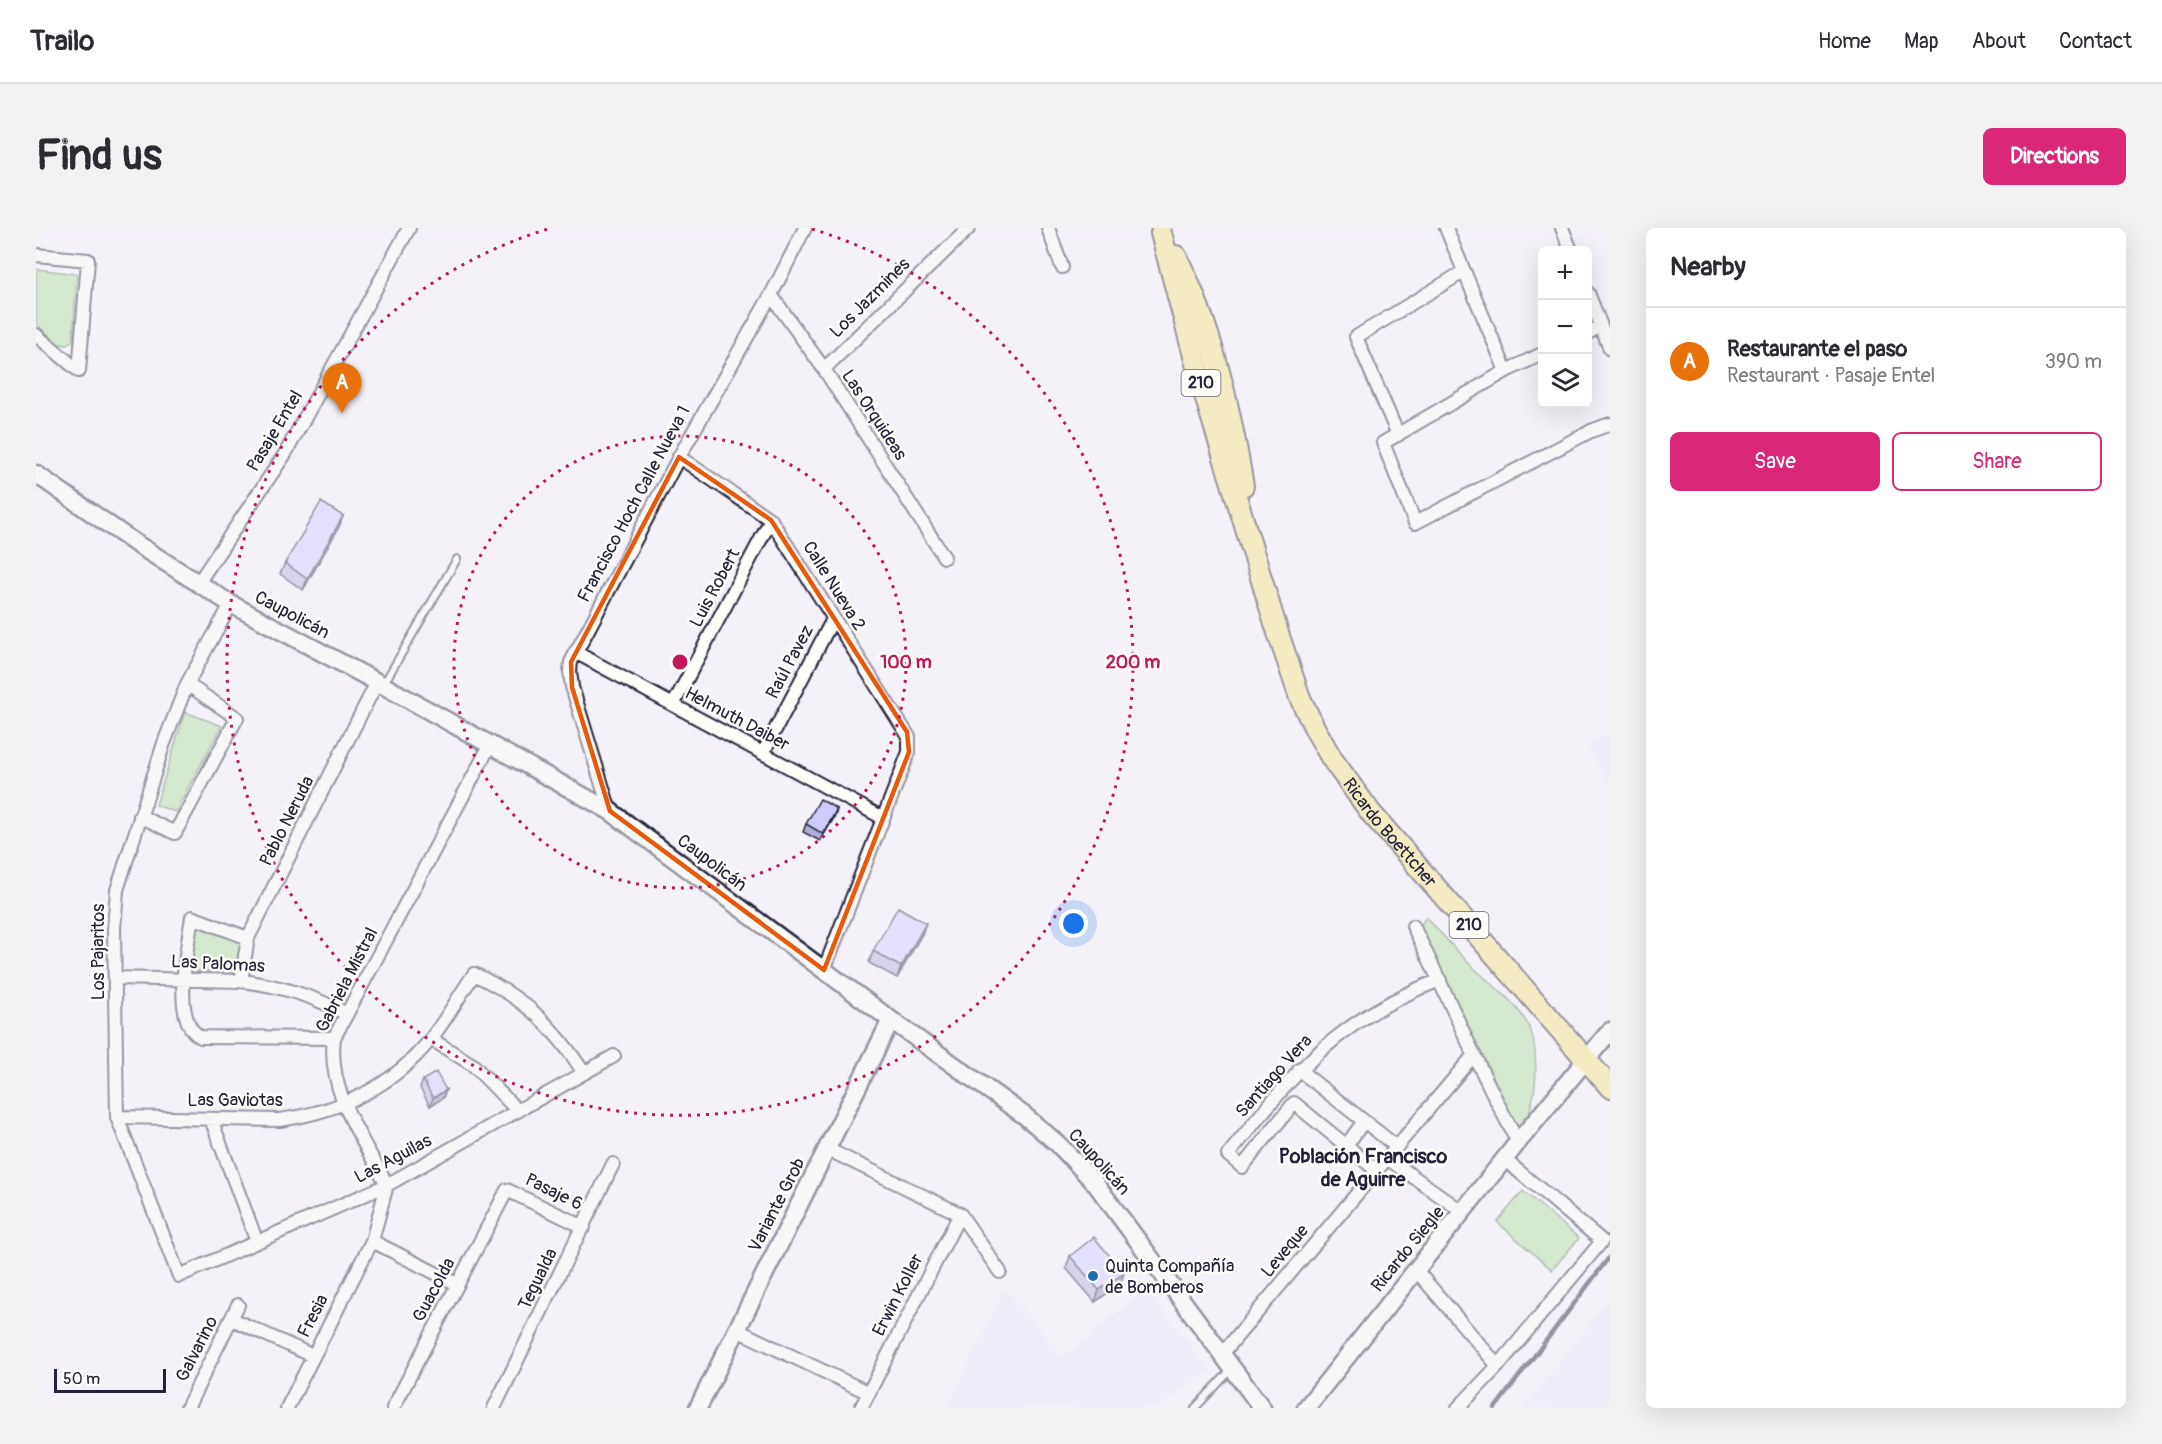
<!DOCTYPE html>
<meta charset="utf-8">
<style>
body{margin:0;font-family:Pangolin,sans-serif;background:#f2f2f3;color:#2b2b33}
.controls{position:absolute;right:18px;top:18px;display:grid;overflow:hidden;border-radius:9px;box-shadow:0 6px 24px #0002}
.controls button{width:54px;height:54px;display:grid;place-items:center;padding:0;border:0;border-bottom:2px solid #e1e1e2;background:#fff;color:#2b2b33;font:30px sans-serif}
.scale{position:absolute;left:18px;bottom:15px;width:112px;box-sizing:border-box;padding-left:6px;border:3px solid #22223b;border-top:0;font-size:16px;line-height:21px;white-space:nowrap;color:#22223b;-webkit-text-stroke:4px #fdfcf7;paint-order:stroke}
.you{position:absolute;left:1038px;top:696px;width:21px;height:21px;margin:-15px;border:4px solid #fff;border-radius:50%;background:#1a73e8;box-shadow:0 0 0 9px #1a73e833}
.badge{display:grid;place-items:center;width:39px;height:39px;border-radius:50%;background:#db2777;color:#fff;font-size:20px;font-weight:700}
.pin{position:absolute;translate:-50% -50px;filter:drop-shadow(0 2px 3px #0008)}
.pin::after{content:'';position:absolute;top:32px;width:21px;height:18px;background:inherit;clip-path:polygon(0 0,100% 0,50% 100%)}
.list{margin:0;padding:0;list-style:none}
h2{display:flex;justify-content:space-between;align-items:center;height:78px;margin:0;padding:0 24px;font-size:26px}
h2 small{font-size:20px;font-weight:400;color:#7c7c81}
.list li{display:grid;grid-template-columns:39px 1fr auto;gap:18px;align-items:center;box-sizing:border-box;height:108px;padding:0 24px;border-top:2px solid #e1e1e2}
.list b{display:block;font-size:22px;white-space:nowrap}
.list p{margin:0;font-size:20px;white-space:nowrap;color:#7c7c81}
.list em{font-size:20px;font-style:normal;color:#7c7c81}
.actions{display:flex;gap:12px;padding:18px 24px}
.actions a{flex:1;padding:14px 0;border:2px solid #db2777;border-radius:9px;text-align:center;font-size:21px;color:#db2777}
.actions .main{background:#db2777;color:#fff}
.icon{flex:none;width:33px;height:33px;fill:none;stroke:currentColor;stroke-width:2;stroke-linecap:round;stroke-linejoin:round}
.map{position:relative;flex:none;width:1574px;height:1180px;overflow:hidden;border-radius:9px}
header{display:flex;align-items:center;gap:36px;box-sizing:border-box;height:84px;padding:0 30px;background:#fff;border-bottom:2px solid #e1e1e2}
header strong{font-size:28px}
nav{display:flex;gap:33px;margin-inline-start:auto;font-size:21px}
.intro{display:flex;align-items:center;justify-content:space-between;box-sizing:border-box;height:144px;padding:0 36px}
h1{margin:0;font-size:42px}
.button{padding:15px 27px;border-radius:9px;background:#db2777;color:#fff;font-size:21px;font-weight:700}
main{display:flex;gap:36px;padding:0 36px}
aside{flex:1;background:#fff;border-radius:9px;box-shadow:0 6px 24px #0002}
.map>svg:first-child{display:block}
.built{fill:#e9e6fa}
.green{fill:#abdb9b;stroke:#667e6b;stroke-width:1.5}
.lines{fill:none;stroke-linecap:round;stroke-linejoin:round}
.lane-casing{stroke:#22223b;stroke-width:10}
.street-casing{stroke:#22223b;stroke-width:16}
.secondary-casing{stroke:#22223b;stroke-width:21}
.primary-casing{stroke:#22223b;stroke-width:24}
.lane{stroke:#fdfcf7;stroke-width:6}
.street{stroke:#fdfcf7;stroke-width:12}
.secondary{stroke:#fdfcf7;stroke-width:16}
.primary{stroke:#f7e281;stroke-width:20}
.rail{stroke:#22223b;stroke-width:4.5}
.wall{fill:#b1afda;stroke:#22223b;stroke-width:1.5}
.shaded-wall{fill:#908eb2;stroke:#22223b;stroke-width:1.5}
.building{fill:#cecbfe;stroke:#22223b;stroke-width:1.5}
.marked{fill:none;stroke:#e8590c;stroke-width:4.5;stroke-linejoin:round}
.ring{fill:none;stroke:#c2185b;stroke-width:3;stroke-dasharray:3 6}
.poi-dot{fill:#1f6fb2;stroke:#fdfcf7;stroke-width:2}
.labels{text-anchor:middle;dominant-baseline:central;stroke-width:5;stroke-linejoin:round;paint-order:stroke}
.shield{fill:#fdfcf7;stroke:#646373;stroke-width:1.5}
.shield-label{font-size:16px;font-weight:bold;fill:#22223b}
.street-label{font-size:18px;fill:#22223b;stroke:#fdfcf7}
.poi-label{font-size:18px;fill:#22223b;stroke:#fdfcf7;text-anchor:start}
.neighbourhood-label{font-size:20px;font-weight:bold;fill:#22223b;stroke:#fdfcf7}
.centre{fill:#c2185b;stroke:#fdfcf7;stroke-width:3}
.ring-label{font-size:18px;text-anchor:middle;font-weight:bold;fill:#c2185b;stroke:#fdfcf7;stroke-width:5;stroke-linejoin:round;paint-order:stroke}
</style>
<header>
<strong>Trailo</strong>
<nav><a>Home</a><a>Map</a><a>About</a><a>Contact</a></nav>
</header>
<div class="intro"><h1>Find us</h1><a class="button">Directions</a></div>
<main>
<div class="map">
<svg width="1574" height="1180" viewBox="0 0 1574 1180">
<rect width="100%" height="100%" fill="#f4f2f8"/>
<filter id="ink" filterUnits="userSpaceOnUse"><feTurbulence type="fractalNoise" baseFrequency=".0167" numOctaves="2"/><feDisplacementMap in="SourceGraphic" scale="12" xChannelSelector="R" yChannelSelector="G"/><feConvolveMatrix kernelMatrix="1 2 1 2 8 2 1 2 1" color-interpolation-filters="sRGB"/></filter>
<g filter="url(#ink)">
<!-- built -->
<path class="built" d="M1574 506V561L1551 517Z
M969 1060 1027 1129 1109 1061 1175 1143 1129 1174 1123 1180H911Z
M1574 1070V1180H1486Z"/>
<!-- green -->
<path class="green" d="M0 41 41 46 37 112 31 117 23 116 0 96Z
M149 484 186 498 139 584 120 577Z
M1390 689C1406 706 1421 724 1438 740 1457 758 1483 776 1494 801 1501 817 1501 853 1497 870 1491 888 1497 886 1483 902L1436 814 1405 742 1384 698Z
M159 694 207 713 201 745 151 742Z
M1487 963 1543 1010 1516 1042 1461 994Z"/>
<g class="lines">
<!-- lane casing -->
<g class="lane-casing">
<path id="lane" d="M347 457 421 331
M1159 1180 1196 1141"/>
</g>
<!-- street casing -->
<g class="street-casing">
<path id="street" d="M1012 0 1026 39
M1410 0 1470 143
M1526 0 1535 22
M0 27 52 32 43 143 0 107
M1552 65 1574 121
M735 67 788 141 908 329
M1552 105 1565 98
M1506 126 1470 143 1347 215 1379 295 1555 203 1574 196
M788 141 933 0
M1362 207 1320 109 1427 44
M643 229 735 292 873 509V524L788 742
M162 355 249 226 373 0
M195 376 151 456 128 515 81 662 78 701 81 889 143 1048 351 957 578 828
M539 424 847 590
M637 477 735 292
M727 525 797 391
M574 583 536 459 534 443 535 434 643 229 735 67 769 0
M104 588 139 605 201 490 151 456
M1377 698C1413 770 1443 843 1482 914
M212 710 156 689C152 716 134 795 165 809L298 810
M80 750 205 753C243 757 277 768 311 786
M205 753 212 710 341 454
M395 811 437 837 482 883
M1263 842 1361 919
M81 889 243 892C302 884 356 859 394 812 410 792 423 768 438 746 488 770 518 798 548 845
M175 891 221 1014
M1310 918 1328 893
M791 921 924 986 964 1044
M1351 930 1427 984
M1340 942 1258 875 1206 939 1192 927C1259 844 1301 791 1404 752
M336 1013 421 1056
M1380 1042 1462 1138
M196 1091 277 1128
M701 1102 833 1165
M1186 1126 1437 828
M151 1180 202 1077
M251 1180 336 1013 351 957C327 911 291 864 298 810L454 517
M357 1180 471 962 548 999
M458 1180 577 936
M825 1180 924 986
M1422 1180 1462 1138 1566 1013 1468 931"/>
</g>
<!-- secondary casing -->
<g class="secondary-casing">
<path id="secondary" d="M0 246 99 315 195 376 341 454 574 583 855 792 989 888 1022 916 1059 955 1226 1180
M662 1180 855 792
M1270 1180 1482 914 1574 803"/>
</g>
<!-- primary casing -->
<g class="primary-casing">
<g id="primary">
<path id="s1" d="M1125 5 1166 158 1242 405 1264 470 1279 501 1296 531 1335 585 1574 859"/>
<path d="M1140 28C1176 99 1194 180 1207 258"/>
</g>
</g>
<!-- lane -->
<use href="#lane" class="lane"/>
<!-- street -->
<use href="#street" class="street"/>
<!-- secondary -->
<use href="#secondary" class="secondary"/>
<!-- primary -->
<use href="#primary" class="primary"/>
<!-- rail -->
<path class="rail" d="M1459 1180 1574 1028"/>
</g>
<!-- wall -->
<path class="wall" d="M307 288 303 299 267 362 244 346 249 335Z
M801 581 799 588 784 613 767 604 770 596Z
M886 706 861 750 833 735 837 723Z
M387 852 407 870 394 878 384 860Z
M1034 1028 1088 1045 1084 1056 1059 1074 1030 1040Z"/>
<!-- shaded-wall -->
<path class="shaded-wall" d="M307 288 303 299 267 362 271 351Z
M801 581 799 588 784 613 787 606Z
M890 695 886 706 861 750 865 739Z
M410 862 407 870 394 878 397 870Z
M1088 1045 1084 1056 1059 1074 1063 1062Z"/>
<!-- building -->
<path class="building" d="M285 274 307 288 271 351 249 335Z
M784 571 801 581 787 606 770 596Z
M862 679 890 695 865 739 837 723Z
M400 844 410 862 397 870 387 852Z
M1058 1009 1088 1045 1063 1062 1034 1028Z"/>
</g>
<!-- marked area -->
<path d="M0 0H1574V1180H0ZM643 229 735 292 871 504 873 524 788 742 574 583 536 459 535 434Z" fill="#f4f2f8" fill-opacity=".55" fill-rule="evenodd"/>
<path class="marked" d="M643 229 735 292 871 504 873 524 788 742 574 583 536 459 535 434Z"/>
<!-- distance rings -->
<g class="ring">
<circle cx="644" cy="434" r="226"/>
<path d="M776 1A453 453 0 1 1 512 1"/>
</g>
<!-- markers -->
<circle class="poi-dot" cx="1057" cy="1048" r="6"/>
<g class="labels">
<!-- shield labels -->
<g class="shield">
<rect x="1145.5" y="142" width="39" height="26" rx="4.5"/>
<rect x="1413.5" y="684" width="39" height="26" rx="4.5"/>
</g>
<g class="shield-label">
<text x="1165" y="155">210</text>
<text x="1433" y="697">210</text>
</g>
<!-- street labels -->
<g class="street-label">
<text transform="translate(834 70) rotate(-45)">Los Jazmines</text>
<text transform="translate(838 187) rotate(57)">Las Orquideas</text>
<text transform="translate(239 203) rotate(-59)">Pasaje Entel</text>
<text transform="translate(598 276) rotate(-62)">Francisco Hoch Calle Nueva 1</text>
<text transform="translate(798 358) rotate(58)">Calle Nueva 2</text>
<text transform="translate(679 360) rotate(-62)">Luis Robert</text>
<text transform="translate(256 387) rotate(28)">Caupolicán</text>
<text transform="translate(754 434) rotate(-62)">Raúl Pavez</text>
<text transform="translate(701 491) rotate(28)">Helmuth Daiber</text>
<text transform="translate(251 593) rotate(-63)">Pablo Neruda</text>
<text stroke="none"><textPath href="#s1" startOffset="648">Ricardo Boettcher</textPath></text>
<text transform="translate(676 635) rotate(37)">Caupolicán</text>
<text transform="translate(62 724) rotate(-90)">Los Pajaritos</text>
<text transform="translate(182 736) rotate(3)">Las Palomas</text>
<text transform="translate(311 752) rotate(-63)">Gabriela Mistral</text>
<text transform="translate(1238 848) rotate(-48)">Santiago Vera</text>
<text x="199" y="872">Las Gaviotas</text>
<text transform="translate(357 931) rotate(-28)">Las Aguilas</text>
<text transform="translate(1063 934) rotate(48)">Caupolicán</text>
<text transform="translate(518 964) rotate(26)">Pasaje 6</text>
<text transform="translate(741 977) rotate(-63)">Variante Grob</text>
<text transform="translate(1372 1021) rotate(-51)">Ricardo Siegle</text>
<text transform="translate(1249 1023) rotate(-50)">Leveque</text>
<text transform="translate(502 1051) rotate(-64)">Tegualda</text>
<text transform="translate(398 1062) rotate(-62)">Guacolda</text>
<text transform="translate(862 1067) rotate(-63)">Erwin Koller</text>
<text transform="translate(277 1088) rotate(-63)">Fresia</text>
<text transform="translate(161 1121) rotate(-63)">Galvarino</text>
</g>
<!-- poi labels -->
<g class="poi-label">
<text x="1069" y="1038">Quinta Compañía<tspan x="1069" dy="21">de Bomberos</tspan></text>
</g>
<!-- neighbourhood labels -->
<g class="neighbourhood-label">
<text x="1327" y="928">Población Francisco<tspan x="1327" dy="23">de Aguirre</tspan></text>
</g>
</g>
<circle cx="644" cy="434" r="9" class="centre"/>
<g class="ring-label">
<text x="870" y="440">100 m</text>
<text x="1097" y="440">200 m</text>
</g>
</svg>
<div class="controls">
<button>+</button>
<button>−</button>
<button><svg class="icon" aria-label="layers" viewBox="0 0 24 24"><path d="M12 4l9 5-9 5-9-5zM3 14l9 5 9-5"/></svg></button>
</div>
<div class="scale">50 m</div>
<div class="you"></div>
<div class="pin badge" style="left:306px;top:185px;background:#e8710a">A</div>
</div>
<aside>
<h2>Nearby<small></small></h2>
<ul class="list">
<li><span class="badge" style="background:#e8710a">A</span><div><b>Restaurante el paso</b><p>Restaurant · Pasaje Entel</p></div><em>390 m</em></li>
</ul>
<div class="actions"><a class="main">Save</a><a>Share</a></div>
</aside>
</main>
